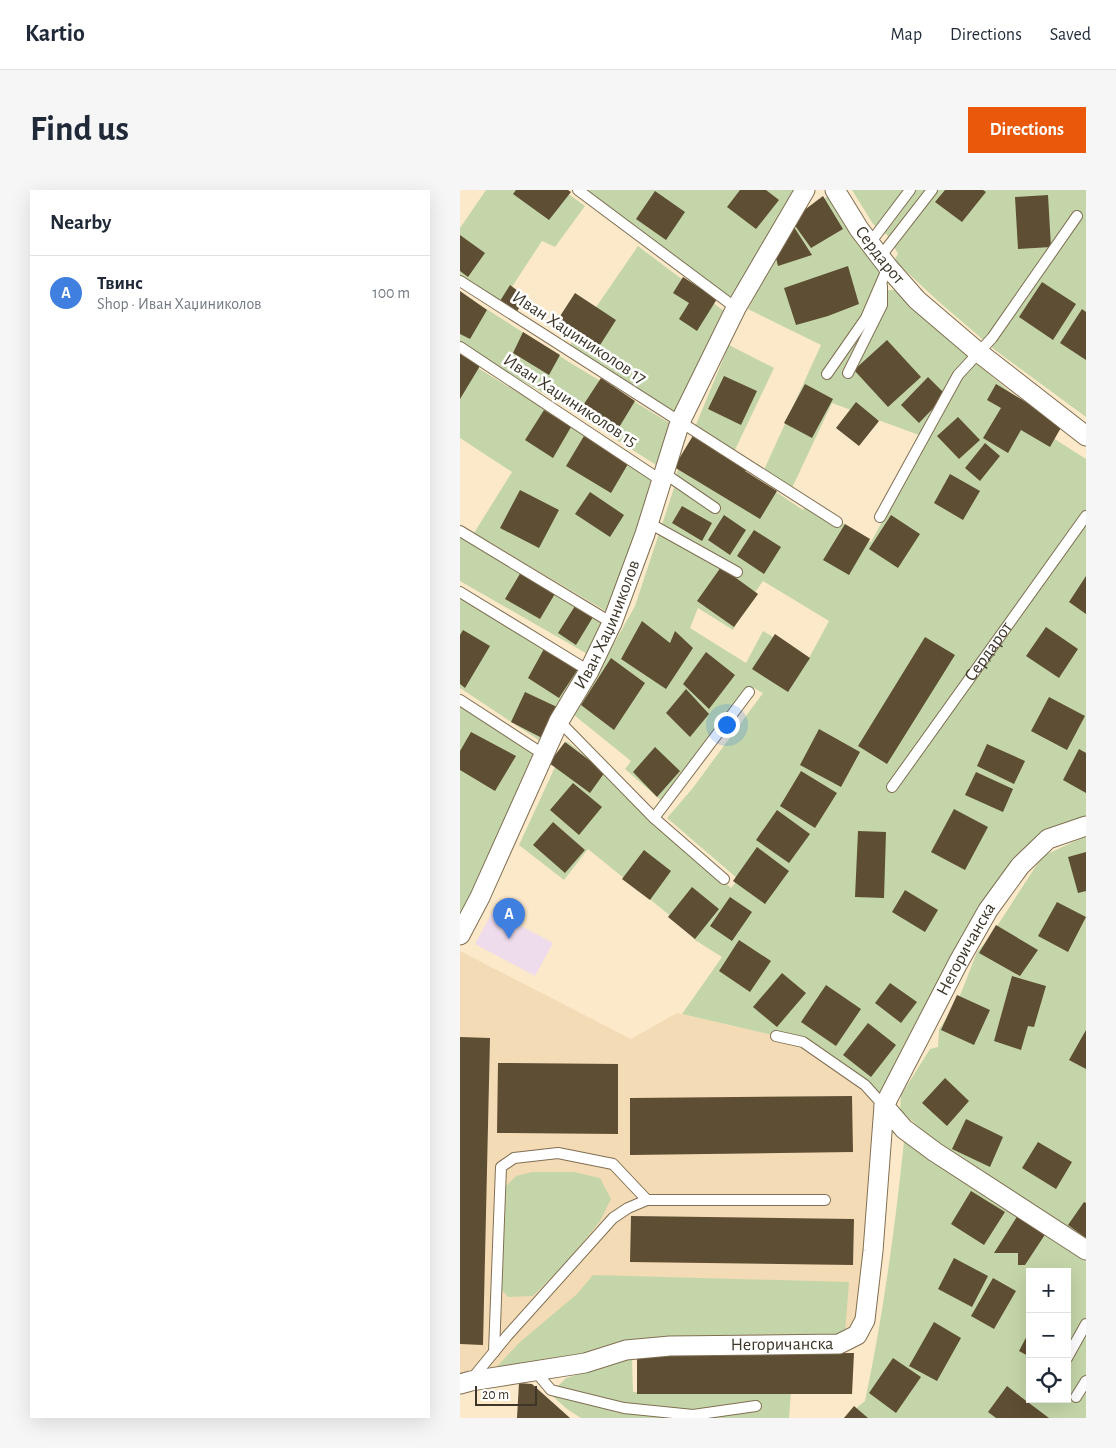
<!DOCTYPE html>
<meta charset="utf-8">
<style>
body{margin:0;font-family:"Alegreya Sans",sans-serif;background:#f6f6f7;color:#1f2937}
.controls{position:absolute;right:15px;bottom:15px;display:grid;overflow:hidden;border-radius:0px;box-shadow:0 5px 20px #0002}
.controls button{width:45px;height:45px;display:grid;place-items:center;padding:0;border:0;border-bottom:1px solid #e0e1e3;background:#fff;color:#1f2937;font:25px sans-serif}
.scale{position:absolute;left:15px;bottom:12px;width:62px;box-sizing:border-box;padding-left:5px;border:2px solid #3d3629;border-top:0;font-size:14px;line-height:18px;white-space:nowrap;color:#3d3629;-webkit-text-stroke:4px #fff;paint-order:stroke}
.you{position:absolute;left:266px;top:534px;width:18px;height:18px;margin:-12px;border:4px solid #fff;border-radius:50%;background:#1a73e8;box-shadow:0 0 0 8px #1a73e833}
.badge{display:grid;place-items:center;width:32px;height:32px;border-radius:50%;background:#ea580c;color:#fff;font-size:16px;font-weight:700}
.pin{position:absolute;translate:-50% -41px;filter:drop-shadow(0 1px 2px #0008)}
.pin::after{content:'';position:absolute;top:26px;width:18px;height:15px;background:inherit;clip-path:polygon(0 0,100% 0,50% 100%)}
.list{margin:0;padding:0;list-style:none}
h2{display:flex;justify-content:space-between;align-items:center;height:65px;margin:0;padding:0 20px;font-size:21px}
h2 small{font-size:16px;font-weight:400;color:#747a83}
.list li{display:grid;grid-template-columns:32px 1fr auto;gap:15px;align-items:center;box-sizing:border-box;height:75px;padding:0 20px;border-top:1px solid #e0e1e3}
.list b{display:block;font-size:19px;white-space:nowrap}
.list p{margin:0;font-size:16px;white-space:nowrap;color:#747a83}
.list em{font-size:16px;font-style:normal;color:#747a83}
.icon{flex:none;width:28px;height:28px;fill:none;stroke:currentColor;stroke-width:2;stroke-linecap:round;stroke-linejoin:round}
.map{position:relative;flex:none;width:626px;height:1228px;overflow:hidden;border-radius:0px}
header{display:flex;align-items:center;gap:30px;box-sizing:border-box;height:70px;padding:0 25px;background:#fff;border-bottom:1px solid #e0e1e3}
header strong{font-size:24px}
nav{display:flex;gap:28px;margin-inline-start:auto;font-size:18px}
.intro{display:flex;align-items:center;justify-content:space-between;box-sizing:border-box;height:120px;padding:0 30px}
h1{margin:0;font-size:35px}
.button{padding:12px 22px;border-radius:0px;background:#ea580c;color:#fff;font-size:18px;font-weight:700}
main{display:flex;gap:30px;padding:0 30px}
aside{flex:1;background:#fff;border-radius:0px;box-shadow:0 5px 20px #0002}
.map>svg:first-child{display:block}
.commercial{fill:#eedbeb}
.built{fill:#f3dbb5}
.green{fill:#c4d6a9;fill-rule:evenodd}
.building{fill:#5e4e33}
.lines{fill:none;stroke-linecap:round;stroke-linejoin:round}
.lane-casing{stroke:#806f53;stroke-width:12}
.street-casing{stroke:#806f53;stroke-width:21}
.lane{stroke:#fff;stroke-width:10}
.street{stroke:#fff;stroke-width:19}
.labels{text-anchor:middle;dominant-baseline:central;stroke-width:5;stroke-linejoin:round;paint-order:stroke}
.street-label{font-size:18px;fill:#3d3629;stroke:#fff}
</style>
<header>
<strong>Kartio</strong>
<nav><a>Map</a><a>Directions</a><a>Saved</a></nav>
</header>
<div class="intro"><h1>Find us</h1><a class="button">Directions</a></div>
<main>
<aside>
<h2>Nearby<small></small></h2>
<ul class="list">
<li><span class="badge" style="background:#3f7fe0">A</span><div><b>Твинс</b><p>Shop · Иван Хаџиниколов</p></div><em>100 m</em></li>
</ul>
</aside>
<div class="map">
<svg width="626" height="1228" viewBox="0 0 626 1228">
<rect width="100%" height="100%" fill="#fce9c9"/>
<!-- commercial -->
<path class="commercial" d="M33 721 93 753 75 786 15 754Z"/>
<!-- built -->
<path class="built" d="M0 761 171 849 217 823 343 852 424 916 397 1145 210 1156 0 1194Z"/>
<!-- green -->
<path class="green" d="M26 0H103L125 16 95 57 82 51 42 112 0 86V38Z
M122 0H339L273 115Z
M392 0H626V227L535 160 478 111 434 70 438 64 428 46 413 34Z
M370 4 422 72 426 100H438L510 168 561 211 593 248 626 269V629L559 665 424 916 343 852 222 824 262 767 235 750 208 724 128 659 104 690 59 655 107 551 160 595 271 698 278 689 207 628 232 599 303 503 292 497 204 613 165 579 171 571 114 525 175 416 216 292 217 282 233 246 343 320 349 310 411 352 467 248 372 213 332 298 303 282 361 155 288 119 332 37ZM303 391 369 431 349 468 303 441 286 473 230 438 238 418 273 440 291 408Z
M178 56 268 124 218 224 108 158Z
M0 102 109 172 213 235 196 275 90 207 0 155Z
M269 155 314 178 274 262 235 237Z
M0 167 192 285 181 333 149 423 14 343 52 282 0 248Z
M0 345 145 433 129 465 0 391Z
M0 404 120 481 83 553 0 498Z
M0 513 77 566 0 728Z
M626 646V1048L473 950 440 920 441 905 470 859 478 857 479 840 501 803 517 762 530 747 574 679 583 666Z
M444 951 581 1034 626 1063V1228H384L405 1211C423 1126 435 1038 444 951ZM570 1082H607V1209H570Z
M72 982H114L140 988 151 1009 140 1031 107 1072 73 1106 48 1107 36 1093 41 1001 56 986Z
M133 1085 389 1092 385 1144 144 1161 89 1169 30 1184 60 1152 117 1104Z
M172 1168 173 1202H331L329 1228H121L107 1219 90 1204 106 1188Z"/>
<!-- building -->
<path class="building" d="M56 0H108L111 2 89 30 53 4Z
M280 0H306L319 10 296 39 267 17Z
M485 0H523L526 2 502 32 475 12Z
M195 1 225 22 206 50 176 29Z
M588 5 591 57 558 59 555 7Z
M363 6 383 39 351 58 331 30Z
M334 37 352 65 318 76 316 68Z
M0 45 25 63 8 87 0 81Z
M388 76 399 114 368 126 336 135 324 98Z
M223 87 257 109 237 141 219 129 229 113 213 103Z
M582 92 616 114 593 150 559 127Z
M50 95 66 107 56 123 40 111Z
M0 101 27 120 10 149 0 144Z
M115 103 156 130 135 163 93 137Z
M622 119 626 122V170L600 153Z
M63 142 100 165 89 185 53 163Z
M427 150 461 187 428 217 394 180Z
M0 164 20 176 0 209Z
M264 186 297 201 281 235 248 219Z
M468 187 486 205 459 233 441 215Z
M141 188 175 211 155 244 120 220Z
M345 194 373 209 352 248 324 233Z
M536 194 603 234 590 257 561 240 548 263 523 248 541 218 527 210Z
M396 212 419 231 399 256 376 238Z
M84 220 111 237 93 268 65 250Z
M498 227 520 250 499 269 477 246Z
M234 244 288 278 285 281 317 301 300 329 214 277Z
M124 246 168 274 151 303 106 276Z
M525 253 540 266 520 291 505 278Z
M490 284 520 301 503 330 474 313Z
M60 300 99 320 79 358 40 338Z
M130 302 164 325 150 347 115 324Z
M222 316 252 333 242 351 212 333Z
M264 325 286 340 270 365 248 350Z
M431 325 460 344 438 378 409 359Z
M385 334 410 349 389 385 363 370Z
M294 340 321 357 304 384 277 366Z
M261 377 298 404 274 437 237 411Z
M61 382 96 402 80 429 45 409Z
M626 386V424L609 412Z
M115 416 133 427 116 455 98 443Z
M182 431 210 453 215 441 233 458 206 499 161 469Z
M586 437 618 459 599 488 566 466Z
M3 440 30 456 5 498 0 494V445Z
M315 444 350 468 328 502 292 479Z
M465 447 495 465 427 574 398 556Z
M85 457 118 479 99 508 68 488Z
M246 462 275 485 249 519 223 494Z
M151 468 185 493 154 540 121 515Z
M226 499 249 524 230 547 206 523Z
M65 502 97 517 82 548 51 532Z
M589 507 625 526 607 560 571 541Z
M359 539 400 562 381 597 340 575Z
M11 542 56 566 35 601 0 580V561Z
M105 552 145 582 130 603 89 573Z
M527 554 565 571 554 594 517 576Z
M195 557 220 581 197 607 173 582Z
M619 559 626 563V603L603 590Z
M341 581 377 603 355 638 320 616Z
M516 582 553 599 543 622 505 605Z
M113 593 142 617 119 645 90 620Z
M494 619 528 637 505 680 471 662Z
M317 620 350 644 329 673 296 650Z
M93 632 125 660 105 683 73 655Z
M398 641 426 642 424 708 395 707Z
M297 657 329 681 305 714 273 691Z
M184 660 211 681 190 710 162 689Z
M626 662V701L618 703 608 667Z
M232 697 259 719 235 749 208 727Z
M445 700 478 720 465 742 432 722Z
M270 707 292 722 272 751 250 736Z
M597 712 626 727 608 762 578 746Z
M536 735 578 760 560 786 519 763Z
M279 750 311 771 290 802 259 781Z
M322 783 346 803 317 837 293 817Z
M552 786 586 796 574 837 568 836 561 860 534 851Z
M430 793 457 812 441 833 415 813Z
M366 795 401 819 376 856 341 832Z
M497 805 530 820 514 855 481 840Z
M408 833 436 855 411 887 383 865Z
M626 840V879L609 870Z
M0 847 30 848 23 1155 0 1154Z
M38 873 158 874V944L37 943Z
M485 888 509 911 487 936 462 913Z
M392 906 393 962 170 965V908Z
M506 929 543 947 530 977 492 959Z
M578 952 612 972 596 999 562 978Z
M511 1001 545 1022 524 1055 491 1034Z
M624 1012 626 1013V1048L608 1035Z
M558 1025 586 1043 565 1075H558V1063H534Z
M171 1026 394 1029 393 1075 170 1072Z
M494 1068 528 1086 512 1117 478 1099Z
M533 1088 556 1101 534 1139 511 1126Z
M474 1132 501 1148 477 1191 449 1176Z
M570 1140V1167L559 1161Z
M394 1163 392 1204H177V1165Z
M433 1168 461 1187 436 1223 409 1203Z
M59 1193 72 1194 110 1228H57Z
M547 1196 561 1207 589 1228H536L528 1222Z
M394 1216 408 1228H384Z"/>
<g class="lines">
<!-- lane casing -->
<g class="lane-casing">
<g id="lane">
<path d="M118 0 276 118"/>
<path d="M410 53 450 0"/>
<path d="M420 67 472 0"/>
<path d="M0 91 377 332"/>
<path d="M0 157 202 291"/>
<path d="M388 183 422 115V96"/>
<path d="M367 184 406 128 428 77"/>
<path d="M204 283 255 318"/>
<path d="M420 327 498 185 532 148 617 26"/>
<path d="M189 333 277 382"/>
<path d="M0 341 152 433"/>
<path d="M0 402 129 481"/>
<path d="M0 510 83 564"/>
<path d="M99 531 194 628 264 689"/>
<path id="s1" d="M432 597 626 326"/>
<path d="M194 628 289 502"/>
<path d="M316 846 343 852 405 895 424 916"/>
<path d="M34 1162 41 977 54 968 98 963 153 974 187 1010"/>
<path d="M607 1168 626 1134"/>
<path d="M75 1181 91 1200 164 1218 233 1225 296 1216"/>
<path d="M11 1190 47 1146 153 1028 168 1018 187 1010H365"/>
<path d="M616 1207 626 1191"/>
</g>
</g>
<!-- street casing -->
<g class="street-casing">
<g id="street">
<path id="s2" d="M375 0 399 39 428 77 457 110 518 162 626 246"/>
<path id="s3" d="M0 745 20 707 99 531 129 481 152 433 185 344 220 232 276 118 345 0"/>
<path d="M424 916 444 939 475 962 626 1060"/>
<path id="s4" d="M0 1194 11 1191 125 1173 166 1160 210 1156 379 1154 397 1145 405 1130 413 1061 424 916 498 773 528 720 560 676 588 649 626 636"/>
</g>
</g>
<!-- lane -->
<use href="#lane" class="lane"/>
<!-- street -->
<use href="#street" class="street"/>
</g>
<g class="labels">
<!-- street labels -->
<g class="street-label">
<text stroke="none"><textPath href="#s2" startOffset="79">Сердарот</textPath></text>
<text transform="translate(119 148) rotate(33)">Иван Хаџиниколов 17</text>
<text transform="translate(110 211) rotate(33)">Иван Хаџиниколов 15</text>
<text stroke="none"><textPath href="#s3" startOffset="344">Иван Хаџиниколов</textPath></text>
<text stroke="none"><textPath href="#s1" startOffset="166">Сердарот</textPath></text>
<text stroke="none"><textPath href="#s4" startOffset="812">Негоричанска</textPath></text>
<text stroke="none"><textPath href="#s4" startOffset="326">Негоричанска</textPath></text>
</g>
</g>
</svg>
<div class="controls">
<button>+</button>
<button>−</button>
<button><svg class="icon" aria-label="locate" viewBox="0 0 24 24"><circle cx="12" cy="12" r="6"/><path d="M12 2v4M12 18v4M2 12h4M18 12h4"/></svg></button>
</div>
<div class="scale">20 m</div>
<div class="you"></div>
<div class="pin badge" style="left:49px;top:749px;background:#3f7fe0">A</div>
</div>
</main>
